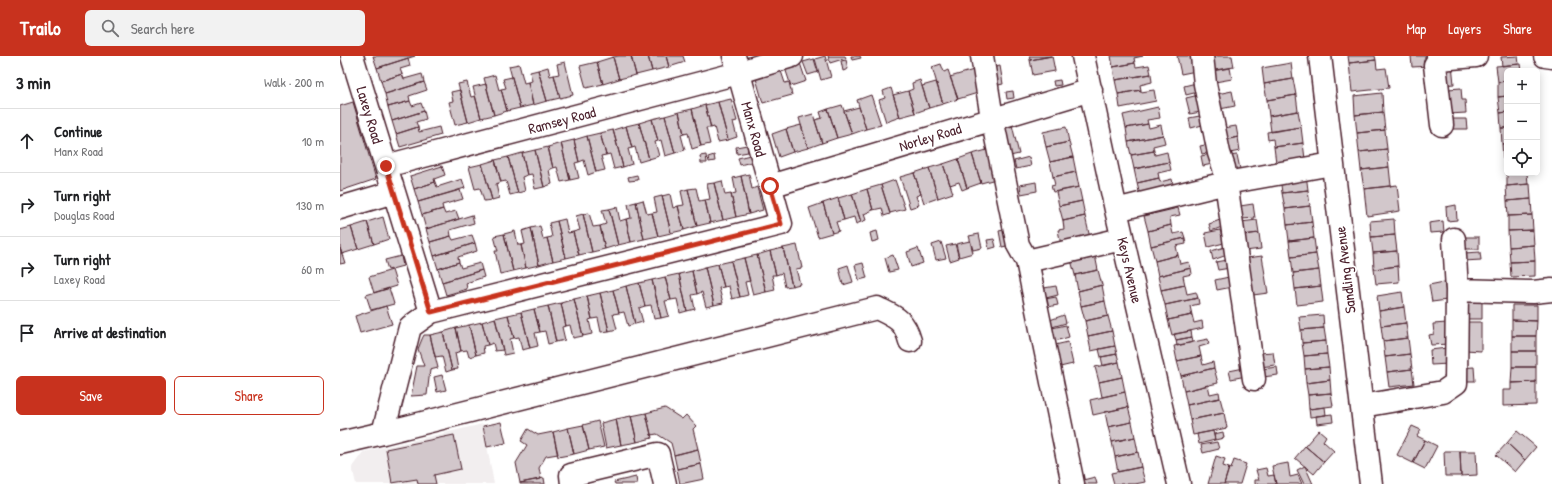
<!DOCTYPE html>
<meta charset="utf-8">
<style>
body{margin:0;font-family:"Patrick Hand",sans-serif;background:#f2f2f2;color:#202124}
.controls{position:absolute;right:12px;top:12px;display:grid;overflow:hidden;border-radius:6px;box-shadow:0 2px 10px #0003}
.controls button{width:36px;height:36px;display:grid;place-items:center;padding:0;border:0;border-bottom:1px solid #e0e0e0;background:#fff;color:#202124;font:20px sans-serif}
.stop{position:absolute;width:12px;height:12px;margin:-9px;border:3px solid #c8321e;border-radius:50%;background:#fff}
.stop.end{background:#c8321e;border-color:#fff;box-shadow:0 1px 4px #0008}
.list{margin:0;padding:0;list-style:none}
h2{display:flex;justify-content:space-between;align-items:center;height:52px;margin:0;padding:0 16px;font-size:17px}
h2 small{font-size:13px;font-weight:400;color:#757577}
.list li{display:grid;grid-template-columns:26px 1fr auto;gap:12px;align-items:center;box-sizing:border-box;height:64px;padding:0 16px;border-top:1px solid #e0e0e0}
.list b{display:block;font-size:15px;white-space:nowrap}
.list p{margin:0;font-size:13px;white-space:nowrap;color:#757577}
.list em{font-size:13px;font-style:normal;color:#757577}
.actions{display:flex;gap:8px;padding:12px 16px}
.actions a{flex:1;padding:9px 0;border:1px solid #c8321e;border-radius:6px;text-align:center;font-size:14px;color:#c8321e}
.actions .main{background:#c8321e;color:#fff}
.icon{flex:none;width:22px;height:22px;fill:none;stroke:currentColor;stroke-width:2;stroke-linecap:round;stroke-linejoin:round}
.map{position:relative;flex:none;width:1212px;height:428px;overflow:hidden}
header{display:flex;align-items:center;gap:24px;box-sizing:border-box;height:56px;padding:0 20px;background:#c8321e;color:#fff}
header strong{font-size:19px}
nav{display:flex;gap:22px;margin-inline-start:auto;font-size:14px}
.search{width:280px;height:36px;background:#f2f2f2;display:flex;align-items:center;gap:10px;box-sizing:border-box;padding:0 14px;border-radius:6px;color:#757577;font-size:15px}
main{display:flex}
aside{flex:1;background:#fff}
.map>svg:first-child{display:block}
.built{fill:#f2eeef}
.building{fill:#d2c7cb;stroke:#4a1f2b}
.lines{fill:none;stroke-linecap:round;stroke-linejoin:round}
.minor-casing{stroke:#4a1f2b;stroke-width:25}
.minor{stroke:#fff;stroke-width:22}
.route{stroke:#c8321e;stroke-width:5}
.labels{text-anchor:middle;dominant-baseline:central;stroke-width:3.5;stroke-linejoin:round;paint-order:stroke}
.street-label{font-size:15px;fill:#4a1f2b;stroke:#fff}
</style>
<header>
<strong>Trailo</strong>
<div class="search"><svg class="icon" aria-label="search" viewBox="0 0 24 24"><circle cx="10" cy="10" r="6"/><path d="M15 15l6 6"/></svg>Search here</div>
<nav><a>Map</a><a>Layers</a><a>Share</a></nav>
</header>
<main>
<aside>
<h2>3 min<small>Walk · 200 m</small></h2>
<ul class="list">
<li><svg class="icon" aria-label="ahead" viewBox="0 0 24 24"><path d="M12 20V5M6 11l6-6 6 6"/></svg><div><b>Continue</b><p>Manx Road</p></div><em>10 m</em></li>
<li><svg class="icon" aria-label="right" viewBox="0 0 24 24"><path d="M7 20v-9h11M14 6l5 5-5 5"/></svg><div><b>Turn right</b><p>Douglas Road</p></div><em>130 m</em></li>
<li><svg class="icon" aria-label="right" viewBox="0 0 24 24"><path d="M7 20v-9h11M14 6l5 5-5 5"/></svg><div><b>Turn right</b><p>Laxey Road</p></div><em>60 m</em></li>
<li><svg class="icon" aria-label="arrive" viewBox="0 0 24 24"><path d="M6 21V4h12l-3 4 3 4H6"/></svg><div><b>Arrive at destination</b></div></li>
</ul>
<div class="actions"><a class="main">Save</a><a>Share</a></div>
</aside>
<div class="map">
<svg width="1212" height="428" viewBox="0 0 1212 428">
<rect width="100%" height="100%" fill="#fff"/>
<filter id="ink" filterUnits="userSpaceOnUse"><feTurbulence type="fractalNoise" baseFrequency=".025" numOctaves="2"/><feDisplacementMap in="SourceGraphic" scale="8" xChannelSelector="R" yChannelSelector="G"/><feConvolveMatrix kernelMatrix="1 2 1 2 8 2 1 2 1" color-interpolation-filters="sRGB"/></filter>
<g filter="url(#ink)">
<!-- built -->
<path class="built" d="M143 368 154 428H16L12 411 23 396Z"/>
<!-- building -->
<path class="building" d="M33 0H75L37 12Z
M279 0H291L296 19 279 23 273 1Z
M291 0H308L312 15 296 19Z
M308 0H326L329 11 312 15Z
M326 0H343L345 6 329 11Z
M485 0 491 21 481 24 475 3Z
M488 0H505L506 2 490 7Z
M511 0H520L521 2 512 4Z
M689 0H711L690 4Z
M712 0 715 15 693 19 690 4Z
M771 0H803L794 2 795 7 773 11Z
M837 0H853L856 15 841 18Z
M873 0H892L894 11 875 14Z
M1008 0H1035L1036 4 1009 7Z
M1071 0H1090V10L1072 11Z
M1178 0 1179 8 1162 10 1161 1Z
M273 1 279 23 263 28 257 6Z
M68 2 70 10 60 13 62 18 41 25 37 12Z
M474 3 478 16 468 19 463 6Z
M506 4 508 13 503 15 501 5Z
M1036 4 1037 13 1046 12 1049 32 1012 36 1009 7Z
M225 6 233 39 220 42 214 19 219 18 217 8Z
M257 6 263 28 246 32 240 10Z
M460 7 466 25 451 30 445 12Z
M795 7 796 11 809 9 811 18 775 24 773 11Z
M951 7 953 23 924 28 922 12Z
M179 8 184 27 188 26 193 49 180 52 169 10Z
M601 8 604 16 608 14 618 43 603 48 592 11Z
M1112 8 1114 28 1102 29 1100 9Z
M1181 8 1182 15H1167V25L1158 26 1156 10Z
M660 10 663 28 654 30 650 12Z
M208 11 210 20 214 19 220 42 207 45 198 14Z
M440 12 445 27 449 26 452 39 423 47 415 19Z
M890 12 892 23 875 26 872 15Z
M637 13 641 36 618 43 610 21Z
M198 14 207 45 193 49 188 26 192 25 190 16Z
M62 18 64 23 82 18 84 26 45 38 41 25Z
M811 18 812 26 800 29 801 34 778 38 775 24Z
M155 19 159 34 161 33 167 55 154 59 144 22Z
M172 21 180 52 167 55 161 33 166 32 163 23Z
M953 23 956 39 927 44 924 28Z
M580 24 589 52 575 57 568 35 573 33 572 27Z
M720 24 721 29 714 30 713 25Z
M1167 25V40L1158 41V26Z
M84 26 87 34 69 40 70 45 48 51 45 38Z
M127 26 131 41 135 40 141 62 128 66 118 28Z
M596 26 603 48 589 52 582 30Z
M860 26 862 35 846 39 844 30Z
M146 28 154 59 141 62 133 31Z
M551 32 560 61 546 66 539 44 545 42 543 35Z
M1121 32 1122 44H1125L1126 57 1109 58 1108 33Z
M120 34 128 66 115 69 109 46 113 45 111 36Z
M801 34V36L814 34 816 45 780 52 778 38Z
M568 35 575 57 560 61 553 39Z
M673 35 674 42 667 43 666 36Z
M892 35 895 50 880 53 877 38Z
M1042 37 1043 56 1015 59 1014 40Z
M863 38 866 55 850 58 846 42Z
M531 39 541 69 526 73 517 44Z
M956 39 958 55 929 60 927 44Z
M1167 40V56L1160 57 1158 41Z
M391 43 397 65 393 66 397 81 388 84 378 46Z
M70 45 72 50 81 47 84 55 52 65 48 51Z
M13 46 36 123 0 135V50Z
M378 46 388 84 378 86 374 71 371 72 365 49Z
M365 49 371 72H366L370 88 361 90 352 53Z
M502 49 512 78 497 82 488 53Z
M519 51 526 73 512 78 504 55Z
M818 51 820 62 807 64 808 68 786 72 783 59Z
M352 53 361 90 352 93 348 77 344 78 339 56Z
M488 53 497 82 482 87 475 64 482 62 480 56Z
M84 55 86 63 76 66 78 71 56 78 52 65Z
M958 55 961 71 931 76 929 60Z
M339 56 344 78 341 79 345 94 335 97 325 60Z
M1043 56 1045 74 1017 77 1015 59Z
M1167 56V72H1161L1160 57Z
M473 58 482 87 468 92 459 62Z
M865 59 866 68 851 72 849 62Z
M325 60 335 97 325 100 321 84 318 85 312 63Z
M312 63 318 85 315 86 319 100 309 103 299 67Z
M1110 63H1126L1127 73H1111Z
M299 67 309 103 299 106 295 91 292 92 286 70Z
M808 68 809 72 821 69 823 79 788 86 786 72Z
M461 69 468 92 453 96 446 73Z
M672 69 679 98 670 100 663 71Z
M286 70 292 92 288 93 292 108 283 111 273 74Z
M896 70 898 81 886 84 884 72Z
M78 71 79 76 99 71 101 79 60 91 56 78Z
M726 71 729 86 706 91 703 76Z
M961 71 963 87 934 91 933 83 928 84 927 76Z
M1161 72H1167V87L1162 88Z
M446 73 453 96 439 101 432 78Z
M273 74 283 111 274 113 270 98 266 99 260 77Z
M1045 74 1047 93 1019 96 1017 77Z
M260 77 266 99 261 100 265 114 256 116 247 80Z
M823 79 825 87 813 90 814 95 791 99 788 86Z
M247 80 256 116 248 119 244 104 239 106 234 84Z
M898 81 900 95 885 98 883 84Z
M234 84 239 106 235 107 239 122 230 124 221 87Z
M729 86 733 101 710 106 706 91Z
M221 87 230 124 221 126 217 111 213 112 208 91Z
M963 87 965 103 936 107 934 91Z
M1167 87V103H1163L1162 88Z
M870 88 872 96 862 98 860 90Z
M407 89 408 96 397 98 396 91Z
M208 91 213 112 209 114 212 128 204 131 195 94Z
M1047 93 1049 111 1021 114 1019 96Z
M195 94 204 131 195 133 192 118 187 119 182 97Z
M647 94 656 123 641 127 632 98Z
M814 95 815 99 827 96 829 106 794 113 791 99Z
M182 97 187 119 182 121 185 135 178 137 168 101Z
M875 97 877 107 863 110 861 100Z
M632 98 641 127 627 132 618 103Z
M366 99 367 107H361L360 100Z
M374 99 375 105 369 106 368 101Z
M410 99 411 106 400 109 398 102Z
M897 99 900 113 889 115 887 100Z
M168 101 178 137 170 139 166 125 161 126 155 104Z
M689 101 691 110 676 113 674 105Z
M733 101 736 116 713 121 710 106Z
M618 103 627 132 622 134 619 126 610 129 603 108Z
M155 104 161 126 156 128 159 142 152 144 142 108Z
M829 106 831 114 818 117 819 122 797 127 794 113Z
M142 108 152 144 144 145 140 132 135 133 129 111Z
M603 108 613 137 598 142 589 112Z
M102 110 105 119 94 123 95 126 74 133 70 120Z
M1049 111 1051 130 1024 133 1021 114Z
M589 112 598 142 584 147 574 117Z
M736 116 739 131 713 136 711 130 715 129 713 121Z
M574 117 581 138 576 140 579 149 570 152 560 121Z
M1187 117 1188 128 1167 130V118Z
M409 118 412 133 417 131 423 154 409 158 401 120Z
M966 118 968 134 942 137 940 121Z
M297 119 298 124 289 125 288 121Z
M401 120 409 158 396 161 391 138 396 137 393 122Z
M819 122 820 126 832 123 834 133 800 140 797 127Z
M122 123 125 132 78 146 74 133 95 126 97 131Z
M555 124 565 153 550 157 541 129Z
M382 125 385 139 391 138 396 161 383 164 374 127Z
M696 126 697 135 681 138 680 129Z
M374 127 383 164 370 167 365 144 370 143 367 128Z
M1190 128 1191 143 1167 145 1166 130Z
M541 129 550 158 544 160 542 152 533 154 527 133Z
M1057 129 1060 155 1027 160 1024 133Z
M739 131 742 145 719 150 716 136Z
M356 132 359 145 365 144 370 167 357 170 348 133Z
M348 133 357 170 344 174 338 150 344 149 341 135Z
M527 133 533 154 524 158 526 164 521 166 512 138Z
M120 134 123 143 102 149 103 153 82 159 78 146Z
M968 134 970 150 945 153 942 137Z
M330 138 333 152 338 150 344 174 331 177 322 140Z
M512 138 521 166 516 168 514 161 504 164 498 142Z
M322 140 331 177 318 180 312 157 317 156 314 142Z
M498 142 504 164 496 166 499 175 492 177 483 147Z
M1191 143 1192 159 1168 160 1167 145Z
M303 144 307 158 312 157 318 180 304 183 296 146Z
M742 145 745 160 723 165 719 150Z
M296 146 304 183 291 186 286 163 291 162 288 148Z
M483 147 492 177 478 181 469 152Z
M913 148 915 162 902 163 900 150Z
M1116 149 1117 164 1107 165 1106 151Z
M970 150 972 166 947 169 945 153Z
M277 151 280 165 286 163 291 186 278 189 269 153Z
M838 152 840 159 830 161 831 169 808 175 804 160Z
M103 153 105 158 116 155 119 163 86 173 82 159Z
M269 153 278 189 265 193 260 170 266 168 262 154Z
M249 157 253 171 260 170 265 193 252 196 243 158Z
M243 158 252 196 239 199 233 176 240 174 236 160Z
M132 159 134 167 110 174 111 180 90 186 86 173Z
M1192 159 1193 174 1168 175V160Z
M745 160 750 182 721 189 718 174 724 173 723 165Z
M43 161 49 183 34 188 27 166Z
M225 163 228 177 233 176 239 199 226 202 217 165Z
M1054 163 1055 179 1031 181 1030 165Z
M880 164 882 171 871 175 869 168Z
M917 164 919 177 903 179 901 166Z
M217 165 226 202 213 205 207 182 212 181 209 167Z
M1103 165 1104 176 1090 177 1089 167Z
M27 166 34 188 18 193 11 171Z
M972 166 974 182 949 185 947 169Z
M831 169 833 178 843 176 845 182 811 190 808 175Z
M200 170 203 183 207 182 213 205 199 209 191 172Z
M11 171 18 193 2 198 0 192V174Z
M191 172 199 209 186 212 181 189 185 188 182 175Z
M672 172 675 188 662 191 659 175Z
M880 174 884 187 868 191 865 177Z
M1193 174 1194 189 1169 191 1168 175Z
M175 175 178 189H181L186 212 173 215 164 178Z
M537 175 539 184 532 186 530 177Z
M919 177 921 193 905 195 903 179Z
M164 178 173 215 160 218 155 195H158L154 180Z
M639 178 642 192 633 194 629 180Z
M132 179 135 187 94 200 90 186 111 180 113 184Z
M1055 179 1057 195 1033 197 1031 181Z
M1123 181H1139V193H1123Z
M845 182 846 188 836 190 838 199 815 205 811 190Z
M974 182 976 198 951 201 949 185Z
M654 183 656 191 649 193 647 184Z
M630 185 633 197 619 201 616 188Z
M601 186 606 202 596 204 592 189Z
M135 187 137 195 118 201 119 206 98 213 94 200Z
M615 188 619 202 610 205 606 190Z
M457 189 462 212 456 213 460 228 452 230 443 192Z
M1194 189 1195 205 1170 206 1169 191Z
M885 191 887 199 873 204 871 195Z
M0 192 5 207 0 208Z
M443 192 452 230 445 231 442 217 436 219 430 195Z
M578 192 583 207 571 211 567 196Z
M430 195 436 219H432L435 234 426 236 417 199Z
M1057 195 1058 210 1034 213 1033 197Z
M1140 196 1141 204 1124 205V197Z
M976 198 979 214 953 217 951 201Z
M417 199 426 236 413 239 404 202Z
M553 199 558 214 549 216 545 202Z
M755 199 758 214 735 219 731 204Z
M838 199 840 208 849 206 851 212 818 220 815 205Z
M61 200 63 210 48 214 45 204Z
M922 200 928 237 913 239 907 202Z
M404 202 410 225 405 226 408 239 400 241 391 205Z
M888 204 890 212 878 214 876 206Z
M391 205 400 241 392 243 389 230 384 231 378 208Z
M1195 205V220L1171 221 1170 206Z
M119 206 121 212 140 207 142 214 102 226 98 213Z
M523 207 527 222 519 224 515 209Z
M378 208 384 231 379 232 383 247 374 249 365 211Z
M508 209 513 226 503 229 499 212Z
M1058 210 1059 226 1036 228 1034 213Z
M365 211 374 249 366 251 362 236 357 238 352 215Z
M851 212 852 218 843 220 845 229 821 234 818 220Z
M52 214 57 230 34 237 29 221Z
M142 214 144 221 126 227 127 233 106 239 102 226Z
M758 214 762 229 738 235 735 219Z
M979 214 981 230 955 233 953 217Z
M352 215 357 238 352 239 355 253 347 255 339 218Z
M339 218 347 255 340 257 337 243 331 244 325 221Z
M325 221 331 244 325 245 329 260 321 262 312 224Z
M889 221 892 231 877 234 875 224Z
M312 224 321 262 314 263 311 249 305 250 299 227Z
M1104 226 1107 244 1092 246 1089 229Z
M299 227 305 250 299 252 303 266 295 268 286 230Z
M762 229 765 245 741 250 738 235Z
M845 229 847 238 856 236 858 242 825 249 821 234Z
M286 230 295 268 288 270 284 256 279 257 273 234Z
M716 230 718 239 706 242 704 232Z
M981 230 983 246 957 249 955 233Z
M49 232 54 248 31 254 26 239Z
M273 234 279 257 273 258 277 273 269 275 260 237Z
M1062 236 1064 251 1039 255 1037 240Z
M260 237 269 275 261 276 258 262 252 263 247 240Z
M247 240 252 263 249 264 252 278 243 280 234 243Z
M1125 240H1142V263H1124Z
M716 241 718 249 707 251 705 243Z
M858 242 859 248 850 250 852 259 828 264 825 249Z
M234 243 243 280 233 282 230 269 226 270 221 247Z
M765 245 768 260 745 265 741 250Z
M221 247 226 270 222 271 225 284 216 286 208 250Z
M1172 249H1197V265L1172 264Z
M46 250 52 268 20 277 15 260Z
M208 250 216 286 208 288 205 275 200 276 194 253Z
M1064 251 1066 267 1041 270 1039 255Z
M194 253 200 276 195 277 198 290 190 292 181 256Z
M181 256 190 292 182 294 179 281 174 282 168 259Z
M168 259 174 282 170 283 173 297 164 299 155 262Z
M724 259 726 267 712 271 710 264Z
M852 259 854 267 862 265 863 272 832 279 828 264Z
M983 259 984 272 961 274 959 261Z
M768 260 772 275 748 280 745 265Z
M155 262 163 294 155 295 153 287 148 289 142 266Z
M1172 264 1197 265 1196 280H1172Z
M142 266 148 289 143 290 144 297 136 299 129 269Z
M1125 266H1141V295L1125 294Z
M1066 267 1068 282 1043 285 1041 270Z
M1107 267 1109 288 1091 289 1089 279 1094 278 1093 268Z
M129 269 136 299 129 301 127 294 121 295 116 272Z
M726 269 729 281 715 285 712 272Z
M116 272 121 295 115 297 118 313 112 314 103 276Z
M984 272 986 285 962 287 961 274Z
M772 275 775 290 751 295 748 280Z
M851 275 852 281 836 284 834 278Z
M103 276 112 314 106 316 102 300 95 301 90 279Z
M84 279H90L98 312 90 314 87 339 71 340 77 310H84L78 293 82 283Z
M1172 280H1196V295H1172Z
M852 281 853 286 837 290 836 284Z
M1068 282 1070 298 1045 301 1043 285Z
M868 283 869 288 859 291 861 300 837 305 834 290Z
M986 285 987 298 964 300 962 287Z
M728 286 733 308 720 311 715 289Z
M775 290 777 298 761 301 759 293Z
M1107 292 1109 308 1091 309 1090 294Z
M1172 295H1196V311H1172Z
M933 296 935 309 921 311 919 297Z
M777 298 779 306 763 310 761 301Z
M987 298 989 311 965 313 964 300Z
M1070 298 1072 313 1047 316 1045 301Z
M861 300 863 309 873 306 874 312 841 320 837 305Z
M779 306 782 321 759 326 755 311Z
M937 311 938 319 923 321 922 313Z
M989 311 990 324 966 327 965 313Z
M1134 311 1135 325H1119L1118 312Z
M1172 311H1196V326L1171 327Z
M874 312 878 327 844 335 841 320Z
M904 312 906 320 891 323 889 315Z
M1072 313 1074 328 1049 331 1047 316Z
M102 319 106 334 97 336 94 321Z
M782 321 785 336 762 341 759 326Z
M990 324 991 337 968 339 966 327Z
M1196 326V349L1163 350V334H1171V327Z
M868 329 870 338 879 336 880 342 847 349 844 335Z
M785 336 788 351 753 359 750 344Z
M991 337 993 350 969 353 968 339Z
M880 342 884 357 850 364 847 349Z
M1071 345 1073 354 1057 357 1055 348Z
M788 351 792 366 768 371 765 356Z
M985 351 986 359 970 361 969 353Z
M325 352 342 363 346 359 356 370 353 373 358 393 334 399 331 387 317 378 311 379 306 357Z
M306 357 312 382 297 386 291 360Z
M884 357 887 372 853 379 850 364Z
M992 358 993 366 977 368 976 360Z
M291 360 297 386 281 389 276 363Z
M276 363 281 389 266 392 261 367Z
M258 365 264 391 249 394 243 369Z
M161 366 166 387 147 391 143 370Z
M792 366 795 381 772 386 768 371Z
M243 369 249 394 234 398 228 372Z
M1072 370 1081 374 1077 380 1085 384 1073 407 1057 399Z
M228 372 234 398 218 401 213 376Z
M188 373 198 379 213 376 218 398 206 400 199 412 201 423 180 427 176 407 187 389 181 385Z
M979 374 986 380 983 385 994 395 984 406 965 390Z
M873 375 875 384 859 388 857 378Z
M1177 375 1196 391 1185 404 1167 387Z
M883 376 884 382 875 384 874 378Z
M114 379 121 413 94 419 96 428H78L77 423 52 427 46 393Z
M795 381 798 396 775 401 772 386Z
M1085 384 1097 390 1085 413 1073 407Z
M877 386 879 393 863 397 861 389Z
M1167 387 1185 404 1175 416 1156 399Z
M965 390 984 406 974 418 955 402Z
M358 393 361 408 337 413 334 399Z
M1104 395H1120L1121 420H1105Z
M1120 395H1136L1137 419 1121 420Z
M798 396 801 411 778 416 775 401Z
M876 400 885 403 883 410 889 412 884 428H868Z
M894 404 906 408 900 428H884L889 412 891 413Z
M948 407 950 421 958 419 962 428H936L932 410Z
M361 408 364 423 340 428 337 413Z
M965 410 973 428H964L957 414Z
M801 411 805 426 795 428H774L771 417Z
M926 412 928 420 934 419 936 428H915V424H919L916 414Z
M296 421 297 428H275L274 426Z
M755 421 757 428H736L735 426Z
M204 422 205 428H180V427Z"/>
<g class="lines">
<!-- minor casing -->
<g class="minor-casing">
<path id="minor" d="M12 0 91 256
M642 0 652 62 678 189 687 205
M743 0 776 154 839 428
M862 0 865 28 879 97 884 112 914 323
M980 0 1031 428
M1098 0 1099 3 1095 9 1102 69
M1205 0 1212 1
M1099 3 1136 0
M46 110 387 20 452 0
M430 130 751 34
M0 152 54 136
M776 154 886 127 992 108
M1117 234 1193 236 1212 234
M1022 350 1103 336 1116 327 1117 234 1114 183
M43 377 537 252C555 261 564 263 570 285
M0 387 43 377 70 271 91 256 441 168 394 0
M232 428 231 419 318 398 325 428
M733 428 687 205 782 183"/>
</g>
<!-- minor -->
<use href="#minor" class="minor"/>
</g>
</g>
<g class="lines" filter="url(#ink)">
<!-- route -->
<path class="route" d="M46 110 91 256 441 168 430 130"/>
</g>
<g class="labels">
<!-- street labels -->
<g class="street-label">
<text transform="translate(30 59) rotate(73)">Laxey Road</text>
<text transform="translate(222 64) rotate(-15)">Ramsey Road</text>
<text transform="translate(414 73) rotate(74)">Manx Road</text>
<text transform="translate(590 81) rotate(-17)">Norley Road</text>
<text transform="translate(790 214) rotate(77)">Keys Avenue</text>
<text transform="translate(1005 214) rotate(-97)">Sandling Avenue</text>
</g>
</g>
</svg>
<div class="controls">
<button>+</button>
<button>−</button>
<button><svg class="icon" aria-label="locate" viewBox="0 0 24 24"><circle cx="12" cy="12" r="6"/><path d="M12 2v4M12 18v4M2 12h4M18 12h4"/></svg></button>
</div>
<div class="stop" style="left:430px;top:130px"></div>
<div class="stop end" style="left:46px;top:110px"></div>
</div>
</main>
